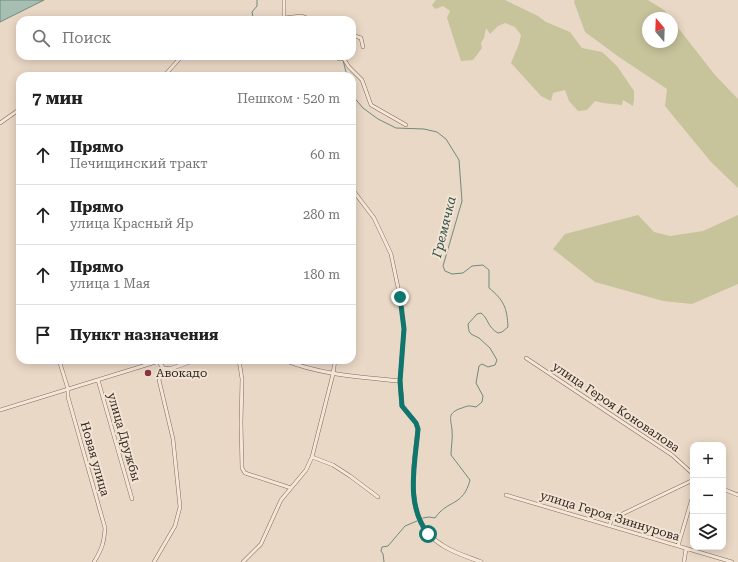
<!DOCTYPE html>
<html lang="ru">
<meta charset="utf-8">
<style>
body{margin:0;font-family:"Roboto Serif",serif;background:#f2f2f2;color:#222}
.controls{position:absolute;right:12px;bottom:12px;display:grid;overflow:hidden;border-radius:8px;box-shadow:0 2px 10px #0003}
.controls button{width:36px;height:36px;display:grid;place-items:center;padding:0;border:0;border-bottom:1px solid #e0e0e0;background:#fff;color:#222;font:20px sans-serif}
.compass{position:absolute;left:642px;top:12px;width:36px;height:36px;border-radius:50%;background:#fff;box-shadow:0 2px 10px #0003;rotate:341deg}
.stop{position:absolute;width:12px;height:12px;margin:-9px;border:3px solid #0f766e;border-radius:50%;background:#fff}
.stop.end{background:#0f766e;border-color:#fff;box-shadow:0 1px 4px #0008}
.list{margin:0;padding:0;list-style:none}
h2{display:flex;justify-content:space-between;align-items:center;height:52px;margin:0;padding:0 16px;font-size:17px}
h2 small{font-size:13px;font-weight:400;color:#767676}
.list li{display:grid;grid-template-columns:26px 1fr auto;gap:12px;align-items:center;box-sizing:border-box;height:60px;padding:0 16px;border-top:1px solid #e0e0e0}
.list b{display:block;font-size:15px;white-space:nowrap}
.list p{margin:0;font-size:13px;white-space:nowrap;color:#767676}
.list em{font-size:13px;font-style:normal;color:#767676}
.icon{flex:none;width:22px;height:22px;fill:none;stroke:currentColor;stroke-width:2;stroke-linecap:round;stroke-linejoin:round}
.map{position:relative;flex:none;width:738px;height:562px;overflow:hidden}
.search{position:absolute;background:#fff;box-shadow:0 2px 10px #0003;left:16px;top:16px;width:340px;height:44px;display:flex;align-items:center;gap:10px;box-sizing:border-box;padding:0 14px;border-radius:12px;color:#767676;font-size:15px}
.panel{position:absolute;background:#fff;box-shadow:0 2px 10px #0003;left:16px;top:72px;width:340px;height:292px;border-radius:12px}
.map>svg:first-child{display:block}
.green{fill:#c7c39b}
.water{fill:#a7beb2;stroke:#6e8b7e}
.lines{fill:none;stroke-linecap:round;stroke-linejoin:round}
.stream{stroke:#6e8b7e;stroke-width:1}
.minor-casing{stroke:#836a5d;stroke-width:4}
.tertiary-casing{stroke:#836a5d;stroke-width:4.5}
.minor{stroke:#f5e7d8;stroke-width:3}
.tertiary{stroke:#f5e7d8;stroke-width:3.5}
.route{stroke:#0f766e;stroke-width:5}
.poi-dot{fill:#8c3345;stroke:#f2e4d4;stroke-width:1.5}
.labels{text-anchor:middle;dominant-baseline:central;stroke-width:4;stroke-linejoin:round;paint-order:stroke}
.poi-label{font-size:12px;fill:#352620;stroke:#f2e4d4;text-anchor:start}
.street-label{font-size:12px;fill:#352620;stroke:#f2e4d4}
.water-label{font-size:13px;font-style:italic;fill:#30534a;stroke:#f2e4d4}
</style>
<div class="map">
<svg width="738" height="562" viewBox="0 0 738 562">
<rect width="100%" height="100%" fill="#ead8c6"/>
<!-- green -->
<path class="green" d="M436 0H505L538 16 546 22 570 32 582 48 602 52 617 66 634 91V100L633 106 623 100 622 105 603 103 595 101 587 110 578 111 569 101 565 90 553 93 551 101 541 96 511 63 519 44 521 35 515 27 505 23 498 26 490 34 486 28 484 38 481 43 482 48 473 60 461 61 447 18 450 11 443 6 435 9 432 5Z
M575 0H648L664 10 671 18H648V42H672V20L715 75 738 99V188L711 162 665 106 667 89 619 57 585 32 574 2Z
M638 215 654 232 670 236 703 231 738 215V284L692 304 663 301 595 282 553 249 565 234Z"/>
<!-- water -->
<path class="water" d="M0 0H44L0 22Z"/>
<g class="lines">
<!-- stream -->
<path class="stream" d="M256 20 253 17 252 12 257 6V0
M333 56 337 60H343L347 76
M352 95 363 108 378 119 396 128 424 129 437 132 446 139 459 160 462 201 443 266 445 271 452 274 463 273 472 266 483 265 489 270V288C504 300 507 308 508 327L502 332 498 333C487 327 489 319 481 313L477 314 468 324 469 331 471 334 479 338 490 348 497 360 495 365 488 367 482 364 479 366 476 383 483 396 482 402 476 407C467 405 468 406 459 409 447 414 451 419 452 430 453 438 451 447 451 455L470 480C463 507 448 499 435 518L429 517 423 518
M384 562 383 554 381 551 382 547 388 546 405 526 417 521"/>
<!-- minor casing -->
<g class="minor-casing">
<path id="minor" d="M284 18 301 16 312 20
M281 20 284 18V0
M352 35 361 38 363 47
M342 56 349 67 362 80 371 105 406 125
M164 76 182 56
M0 123 20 109
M352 189 374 218 391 254 400 297 404 329 400 381
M526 358 672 455 693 474
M59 360 68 389V397L105 528C104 543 102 549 94 562
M239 360 242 379 241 423 242 468 245 473 291 488
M98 380 132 499
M0 410 159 361
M312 457 333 465 350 476 378 497
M723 489 738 495
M506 495 732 562
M609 526 612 519 693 480
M678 546 693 495
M154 562 175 526 180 507 173 439 159 380 163 368
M243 562 261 544 281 500 306 470 312 457 333 374 335 360
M684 562 686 549"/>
</g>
<!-- tertiary casing -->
<g class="tertiary-casing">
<path id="tertiary" d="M158 360 163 368 170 369 195 360
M284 360C321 375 361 377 400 381L402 406 416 423 418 429C414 468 402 520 442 545 454 553 468 557 481 562"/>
</g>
<!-- minor -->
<use href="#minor" class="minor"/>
<!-- tertiary -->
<use href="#tertiary" class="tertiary"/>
</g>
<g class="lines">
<!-- route -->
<path class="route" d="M400 297 404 329 400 381 402 406 416 423 418 429C415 465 405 504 428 534"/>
</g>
<!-- markers -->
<circle class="poi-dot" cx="148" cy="373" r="4"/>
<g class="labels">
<!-- poi labels -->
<g class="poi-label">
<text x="156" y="373">Авокадо</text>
</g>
<!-- street labels -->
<g class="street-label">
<text transform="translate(616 407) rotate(34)">улица Героя Коновалова</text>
<text transform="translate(124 437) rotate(74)">улица Дружбы</text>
<text transform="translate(95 459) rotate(74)">Новая улица</text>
<text transform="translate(610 516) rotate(17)">улица Героя Зиннурова</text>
</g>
<!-- water labels -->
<g class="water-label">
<text transform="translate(444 227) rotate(-76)">Гремячка</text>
</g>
</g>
</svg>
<div class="controls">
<button>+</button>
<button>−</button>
<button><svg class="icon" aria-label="layers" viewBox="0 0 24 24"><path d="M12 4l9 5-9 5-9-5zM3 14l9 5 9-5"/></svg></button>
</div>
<svg class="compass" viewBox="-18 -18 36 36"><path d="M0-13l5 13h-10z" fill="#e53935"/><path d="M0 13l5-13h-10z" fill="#767676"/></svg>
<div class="stop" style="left:428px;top:534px"></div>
<div class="stop end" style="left:400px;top:297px"></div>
<div class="search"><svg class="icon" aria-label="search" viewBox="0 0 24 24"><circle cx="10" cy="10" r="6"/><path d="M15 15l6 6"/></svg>Поиск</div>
<section class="panel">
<h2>7 мин<small>Пешком · 520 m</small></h2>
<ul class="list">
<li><svg class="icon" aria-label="ahead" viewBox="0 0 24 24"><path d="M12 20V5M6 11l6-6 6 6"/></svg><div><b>Прямо</b><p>Печищинский тракт</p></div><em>60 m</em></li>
<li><svg class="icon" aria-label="ahead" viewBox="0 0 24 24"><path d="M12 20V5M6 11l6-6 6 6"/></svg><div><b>Прямо</b><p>улица Красный Яр</p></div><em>280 m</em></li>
<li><svg class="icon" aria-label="ahead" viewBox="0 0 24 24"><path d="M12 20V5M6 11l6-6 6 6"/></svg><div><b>Прямо</b><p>улица 1 Мая</p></div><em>180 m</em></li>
<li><svg class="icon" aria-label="arrive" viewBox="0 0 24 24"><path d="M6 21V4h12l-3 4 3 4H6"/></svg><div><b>Пункт назначения</b></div></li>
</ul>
</section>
</div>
